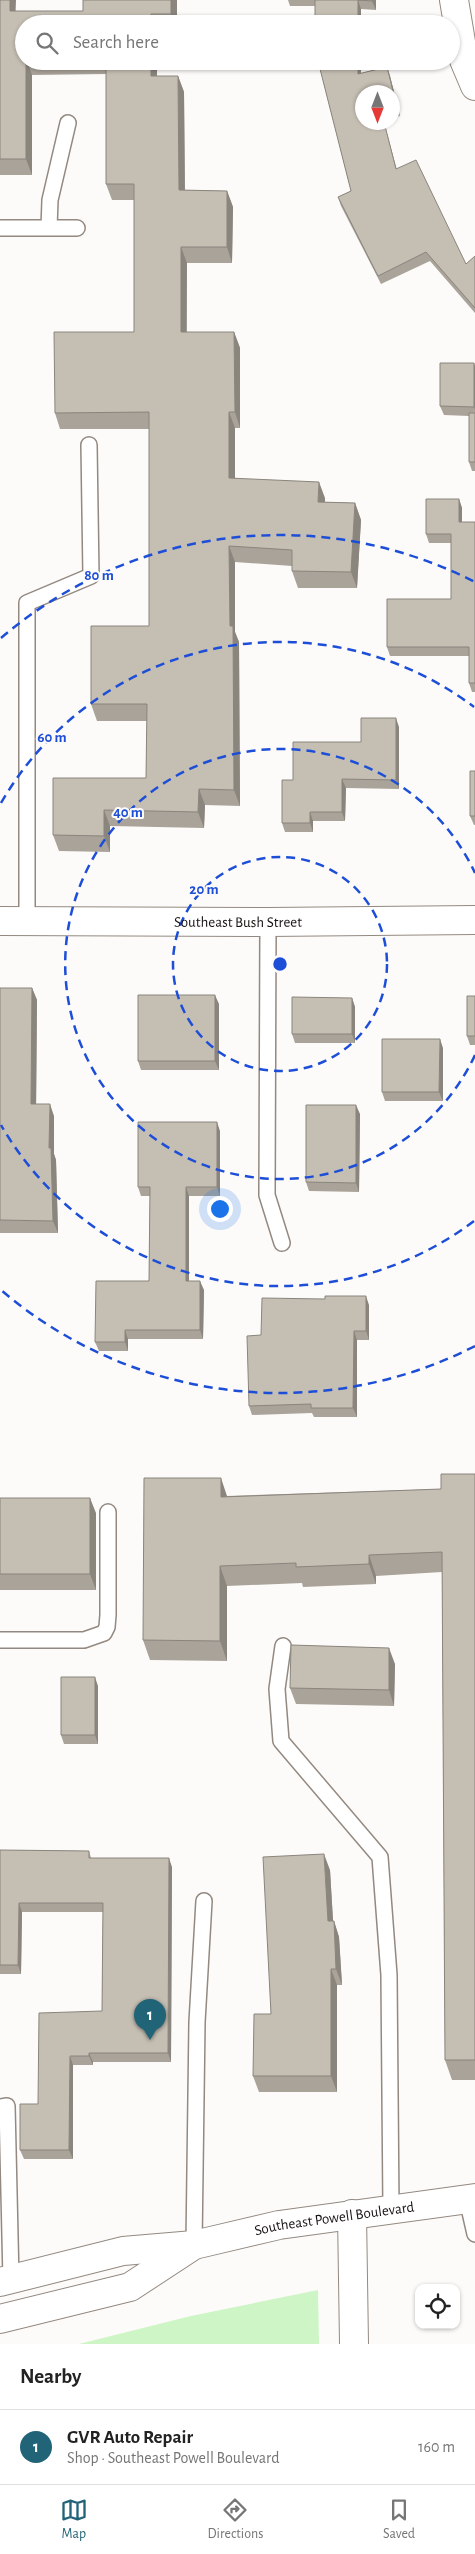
<!DOCTYPE html>
<meta charset="utf-8">
<style>
body{margin:0;font-family:"Alegreya Sans",sans-serif;background:#f6f6f6;color:#222}
.controls{position:absolute;right:15px;bottom:15px;display:grid;overflow:hidden;border-radius:10px;box-shadow:0 1px 4px #0004}
.controls button{width:45px;height:45px;display:grid;place-items:center;padding:0;border:0;border-bottom:1px solid #e0e0e0;background:#fff;color:#222;font:25px sans-serif}
.compass{position:absolute;left:355px;top:85px;width:45px;height:45px;border-radius:50%;background:#fff;box-shadow:0 1px 4px #0004;rotate:180deg}
.you{position:absolute;left:219px;top:1208px;width:18px;height:18px;margin:-12px;border:4px solid #fff;border-radius:50%;background:#1a73e8;box-shadow:0 0 0 8px #1a73e833}
.badge{display:grid;place-items:center;width:32px;height:32px;border-radius:50%;background:#216477;color:#fff;font-size:16px;font-weight:700}
.pin{position:absolute;translate:-50% -41px;filter:drop-shadow(0 1px 2px #0008)}
.pin::after{content:'';position:absolute;top:26px;width:18px;height:15px;background:inherit;clip-path:polygon(0 0,100% 0,50% 100%)}
.list{margin:0;padding:0;list-style:none}
h2{display:flex;justify-content:space-between;align-items:center;height:65px;margin:0;padding:0 20px;font-size:21px}
h2 small{font-size:16px;font-weight:400;color:#767676}
.list li{display:grid;grid-template-columns:32px 1fr auto;gap:15px;align-items:center;box-sizing:border-box;height:75px;padding:0 20px;border-top:1px solid #e0e0e0}
.list b{display:block;font-size:19px;white-space:nowrap}
.list p{margin:0;font-size:16px;white-space:nowrap;color:#767676}
.list em{font-size:16px;font-style:normal;color:#767676}
.icon{flex:none;width:28px;height:28px;fill:none;stroke:currentColor;stroke-width:2;stroke-linecap:round;stroke-linejoin:round}
.map{position:relative;flex:none;width:475px;height:2344px;overflow:hidden}
.search{position:absolute;background:#fff;box-shadow:0 1px 4px #0004;left:15px;right:15px;top:15px;height:55px;display:flex;align-items:center;gap:12px;box-sizing:border-box;padding:0 18px;border-radius:28px;color:#767676;font-size:19px}
.sheet{height:140px;background:#fff}
nav{display:flex;justify-content:space-around;align-items:center;box-sizing:border-box;height:70px;border-top:1px solid #e0e0e0;background:#fff;font-size:14px;color:#767676}
nav a{display:grid;justify-items:center;gap:2px}
nav .on{color:#216477}
.map>svg:first-child{display:block}
.green{fill:#cdf5c6}
.lines{fill:none;stroke-linecap:round;stroke-linejoin:round}
.lane-casing{stroke:#938981;stroke-width:18}
.street-casing{stroke:#938981;stroke-width:30}
.primary-casing{stroke:#938981;stroke-width:30}
.lane{stroke:#fff;stroke-width:15}
.street{stroke:#fff;stroke-width:28}
.primary{stroke:#fff;stroke-width:28}
.wall{fill:#a9a39a}
.shaded-wall{fill:#8a857d}
.building{fill:#c5beb3;stroke:#8a857d}
.ring{fill:none;stroke:#1d4ed8;stroke-width:2.5;stroke-dasharray:9 6}
.labels{text-anchor:middle;dominant-baseline:central;stroke-width:4;stroke-linejoin:round;paint-order:stroke}
.street-label{font-size:15px;fill:#171411;stroke:#fdfbf9}
.centre{fill:#1d4ed8;stroke:#fdfbf9;stroke-width:2.5}
.ring-label{font-size:15px;text-anchor:middle;font-weight:bold;fill:#1d4ed8;stroke:#fdfbf9;stroke-width:4;stroke-linejoin:round;paint-order:stroke}
</style>
<div class="map">
<svg width="475" height="2344" viewBox="0 0 475 2344">
<rect width="100%" height="100%" fill="#fdfbf9"/>
<!-- green -->
<path class="green" d="M318 2290 319 2344H79L191 2316Z"/>
<g class="lines">
<!-- lane casing -->
<g class="lane-casing">
<path id="lane" d="M0 228H77
M49 228 50 200 68 123
M27 920V603L91 576 89 445
M268 922 267 1195 282 1243
M0 1640H84L104 1633 107 1627 108 1615V1512
M283 1646 277 1689 281 1741 380 1857 389 1975 391 2209
M0 2107 7 2106 11 2280
M467 2199 475 2234
M194 2245 197 2022 204 1901"/>
</g>
<!-- street casing -->
<g class="street-casing">
<g id="street">
<path d="M454 0 464 60 475 86"/>
<path id="s1" d="M0 921 268 922 475 920"/>
<path d="M352 2214 354 2344"/>
</g>
</g>
<!-- primary casing -->
<g class="primary-casing">
<g id="primary">
<path id="s2" d="M0 2282 123 2251 194 2245 279 2225 475 2198"/>
<path d="M0 2319 130 2287 191 2247"/>
</g>
</g>
<!-- lane -->
<use href="#lane" class="lane"/>
<!-- street -->
<use href="#street" class="street"/>
<!-- primary -->
<use href="#primary" class="primary"/>
</g>
<!-- wall -->
<path class="wall" d="M0 0 16 11H83L177 0V24H24V61H157V76H178L184 92 185 190 227 191 233 207 232 263H187V332H234L240 348V428H235V478L325 498V502L355 503 361 520 357 588H298L292 571V566L235 562V632L239 642 240 806 205 805 204 828 110 826V852L59 851 53 835 146 778 147 721H97L91 704 149 626V429H60L55 413 134 332V200H112L106 184V74L32 75V175H0Z
M288 0H376V10L315 6H290Z
M318 61H361V73L387 67 390 76 400 116 392 118V92L362 122H384L396 169 466 264 475 256V313L430 261 381 284 341 206 338 197 351 191Z
M474 363 475 366V471H472L469 462V416L444 415 440 406Z
M459 499 462 508V522H475V692H472L469 683V656H390L387 647 451 599V543H429L426 534Z
M399 727V789L346 788 345 821H313V832H285L282 823 293 780 361 742Z
M475 771V825H474L470 816Z
M0 988H32L37 1000 36 1104 54 1116V1154L56 1160 58 1233H0Z
M475 996V1045H470L467 1036Z
M352 998 355 1007V1043H295L292 1034Z
M219 1004V1070H141L138 1061Z
M443 1048V1101H385L382 1092Z
M360 1114 359 1192 309 1191 306 1182Z
M220 1131V1196H189V1281L204 1290 203 1339H128V1351H99L95 1342 149 1281 150 1196H141L138 1187Z
M369 1305V1340H357V1417H314L312 1413 252 1415 249 1406Z
M475 1474V2080H452L445 2060 442 1572 376 1576V1584L303 1587 302 1583 227 1586V1661L150 1660 143 1640 227 1496 441 1489Z
M0 1498 96 1513V1590H0Z
M395 1664 394 1706 296 1704 290 1688Z
M98 1686V1744H64L61 1735Z
M0 1850 89 1851 91 1858 172 1867 171 2062H93V2065H73V2159H24L20 2150 38 2104 102 2011 103 1912H22L21 1974H0Z
M330 1870 333 1921H334L339 1937 342 1985H337V2092H259L253 2076 271 2014Z"/>
<!-- shaded-wall -->
<path class="shaded-wall" d="M10 0H16L15 27 10 11Z
M171 0H177V24H174L171 14Z
M358 0 361 9V24H358Z
M372 0H376V10L372 1Z
M151 14 154 24H151Z
M26 61H27L32 75V175L26 159Z
M151 61H157V92L151 76Z
M358 61H361V83L358 74Z
M387 67 390 76 400 116 397 107Z
M178 76 184 92 185 206 179 190Z
M384 122 399 178 396 169Z
M227 191 233 207 232 263 227 247Z
M181 247 187 263 186 348 181 332Z
M234 332 240 348V428L235 412Z
M474 363 475 366V410L474 407Z
M229 412 235 428V494L229 478Z
M319 482 325 498 324 518 318 502Z
M459 499 462 508V531L459 522Z
M355 503 361 520 357 588 351 572Z
M229 546 235 562V632L239 642 240 806 234 790 230 626Z
M396 718 399 727V789L396 780Z
M342 779 346 788 345 821 342 812Z
M199 789 205 805 204 828 198 812Z
M104 810 110 826V852L104 836Z
M310 812 313 821V832L310 823Z
M32 988 37 1000 36 1116 31 1104Z
M215 995 219 1004V1070L215 1061Z
M352 998 355 1007V1043L352 1034Z
M440 1039 443 1048V1101L439 1092Z
M50 1104 54 1116V1154L56 1160 58 1233 53 1221 49 1148Z
M356 1105 360 1114 359 1192 356 1183Z
M217 1122 220 1131V1196L217 1187Z
M186 1187 189 1196V1290L186 1281Z
M200 1281 204 1290 203 1339 200 1330Z
M366 1296 369 1305V1340L366 1331Z
M125 1330 128 1339V1351L125 1342Z
M354 1331 357 1340V1417L353 1408Z
M221 1478 228 1499 221 1497Z
M90 1498 96 1513V1590L90 1574Z
M369 1555 376 1576V1584L369 1564Z
M220 1566 227 1586V1661L220 1641Z
M389 1648 395 1664 394 1706 389 1690Z
M95 1677 98 1686V1744L95 1735Z
M324 1854 330 1870 334 1937 328 1921Z
M169 1858 172 1867 171 2062 168 2053Z
M19 1903 22 1912 21 1974 18 1965Z
M334 1921 339 1937 342 1985 336 1969Z
M331 1969 337 1985V2092L331 2076Z
M89 2053 93 2062V2065L89 2056Z
M70 2056 73 2065V2159L69 2150Z"/>
<!-- building -->
<path class="building" d="M0 0H10V11H83V0H171V14H151V24H24V61H26V159H0Z
M315 0H372V1L358 0V24H315Z
M106 61H151V76H178L179 190 227 191V247H181V332H234L235 412H229V478L319 482 318 502 355 503 351 572 292 571V550L229 546 230 626H233L234 790 199 789 198 812 104 810V836L53 835V778H146L147 704H91V626H149V412L55 413 54 332H134V184H106Z
M318 61H358V74L387 67 397 107 392 108V92H362V122H384L396 169 416 160 466 264 475 256V308L426 252 378 276 338 197 351 191Z
M440 363H474V407L440 406Z
M469 413H475V462H469Z
M426 499H459V522H475V683H469V647H387V599H451V534H426Z
M361 718H396V780L342 779V812H310V823H282V780H293V742H361Z
M470 771H475V816H470Z
M0 988H32L31 1104H50L49 1148H51L53 1221 0 1220Z
M138 995H215V1061H138Z
M467 996H475V1036H467Z
M292 997 352 998V1034H292Z
M382 1039H440L439 1092H382Z
M306 1105H356V1183L306 1182Z
M138 1122H217V1187H186V1281H200V1330H125V1342H95L96 1281H149L150 1187H138Z
M325 1296H366V1331H354L353 1408H311V1404L249 1406 247 1336 261 1335 262 1298 325 1299Z
M441 1474H475V2060H445L442 1552 369 1555V1564L296 1567V1563L220 1566V1641L143 1640 144 1478H221V1497L441 1489Z
M0 1498H90V1574H0Z
M291 1645 389 1648V1690L290 1688Z
M61 1677H95V1735H61Z
M0 1850 89 1851V1858H169L168 2053H89V2056H70L69 2150H20V2104H38L39 2013 102 2011 103 1903H19L18 1965H0Z
M324 1854 328 1921H334L336 1969H331V2076H253L254 2014H271L263 1857Z"/>
<!-- distance rings -->
<g class="ring">
<circle cx="280" cy="964" r="107"/>
<path d="M475 1055A215 215 0 1 1 475 873"/>
<path d="M474 1221A322 322 0 0 1 1 1125M1 803A322 322 0 0 1 474 707"/>
<path d="M475 1346A429 429 0 0 1 1 1290M1 638A429 429 0 0 1 475 582"/>
</g>
<g class="labels">
<!-- street labels -->
<g class="street-label">
<text stroke="none"><textPath href="#s1" startOffset="238">Southeast Bush Street</textPath></text>
<text stroke="none"><textPath href="#s2" startOffset="341">Southeast Powell Boulevard</textPath></text>
</g>
</g>
<circle cx="280" cy="964" r="8" class="centre"/>
<g class="ring-label">
<text x="99" y="580">80 m</text>
<text x="52" y="742">60 m</text>
<text x="128" y="817">40 m</text>
<text x="204" y="894">20 m</text>
</g>
</svg>
<div class="controls">
<button><svg class="icon" aria-label="locate" viewBox="0 0 24 24"><circle cx="12" cy="12" r="6"/><path d="M12 2v4M12 18v4M2 12h4M18 12h4"/></svg></button>
</div>
<svg class="compass" viewBox="-18 -18 36 36"><path d="M0-13l5 13h-10z" fill="#e53935"/><path d="M0 13l5-13h-10z" fill="#767676"/></svg>
<div class="you"></div>
<div class="pin badge" style="left:150px;top:2040px">1</div>
<div class="search"><svg class="icon" aria-label="search" viewBox="0 0 24 24"><circle cx="10" cy="10" r="6"/><path d="M15 15l6 6"/></svg>Search here</div>
</div>
<section class="sheet">
<h2>Nearby<small></small></h2>
<ul class="list">
<li><span class="badge">1</span><div><b>GVR Auto Repair</b><p>Shop · Southeast Powell Boulevard</p></div><em>160 m</em></li>
</ul>
</section>
<nav>
<a class="on"><svg class="icon" aria-label="map" viewBox="0 0 24 24"><path d="M3 6l6-2 6 2 6-2v14l-6 2-6-2-6 2zM9 4v14M15 6v14"/></svg>Map</a>
<a><svg class="icon" aria-label="directions" viewBox="0 0 24 24"><path d="M12 3l9 9-9 9-9-9zM9 14v-3h6M13 9l2 2-2 2"/></svg>Directions</a>
<a><svg class="icon" aria-label="saved" viewBox="0 0 24 24"><path d="M7 4h10v16l-5-4-5 4z"/></svg>Saved</a>
</nav>
